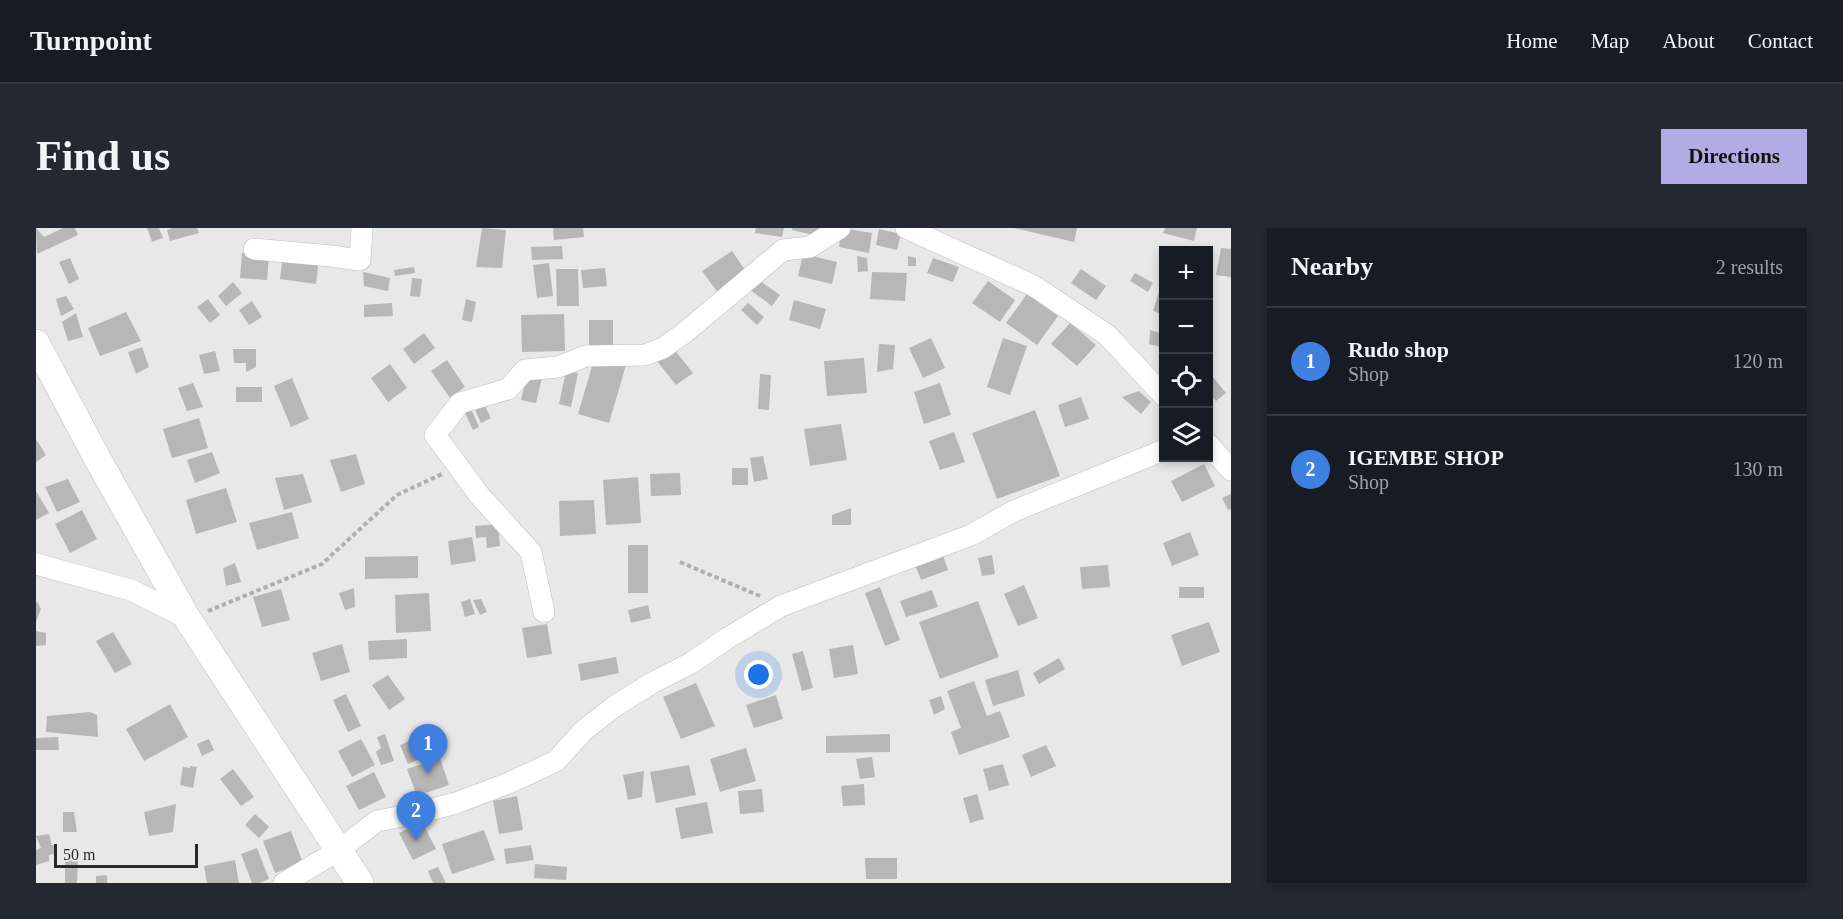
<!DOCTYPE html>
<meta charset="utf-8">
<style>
body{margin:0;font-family:"Times New Roman",serif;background:#242831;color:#f1f3f6}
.controls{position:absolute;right:18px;top:18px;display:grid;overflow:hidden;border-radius:0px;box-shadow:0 3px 9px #0003}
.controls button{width:54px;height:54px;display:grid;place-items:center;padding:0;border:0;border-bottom:2px solid #363941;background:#171b24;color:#f1f3f6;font:30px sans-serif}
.scale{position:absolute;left:18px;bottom:15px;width:144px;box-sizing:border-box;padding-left:6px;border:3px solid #29292a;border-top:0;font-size:16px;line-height:21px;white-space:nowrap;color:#29292a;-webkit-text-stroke:4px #e8e8e9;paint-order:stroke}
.you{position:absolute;left:723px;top:447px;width:21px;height:21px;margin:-15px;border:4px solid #fff;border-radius:50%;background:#1a73e8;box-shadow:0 0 0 9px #1a73e833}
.badge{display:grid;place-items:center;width:39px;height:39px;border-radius:50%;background:#b3abe3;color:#fff;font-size:20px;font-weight:700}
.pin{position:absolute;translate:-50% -50px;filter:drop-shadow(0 2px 3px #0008)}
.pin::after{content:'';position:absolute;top:32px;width:21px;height:18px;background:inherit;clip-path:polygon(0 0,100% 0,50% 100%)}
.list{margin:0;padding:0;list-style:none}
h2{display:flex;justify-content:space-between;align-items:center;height:78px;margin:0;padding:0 24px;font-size:26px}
h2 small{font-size:20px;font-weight:400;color:#9ea1a6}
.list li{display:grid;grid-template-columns:39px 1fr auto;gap:18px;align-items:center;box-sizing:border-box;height:108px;padding:0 24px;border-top:2px solid #363941}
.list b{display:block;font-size:22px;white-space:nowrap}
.list p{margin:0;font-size:20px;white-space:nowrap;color:#9ea1a6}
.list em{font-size:20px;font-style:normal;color:#9ea1a6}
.icon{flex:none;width:33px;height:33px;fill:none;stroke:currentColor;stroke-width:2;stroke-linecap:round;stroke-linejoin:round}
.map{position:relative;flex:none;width:1195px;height:655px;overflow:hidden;border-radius:0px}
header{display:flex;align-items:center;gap:36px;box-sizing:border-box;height:84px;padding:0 30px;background:#171b24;border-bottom:2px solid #363941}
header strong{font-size:28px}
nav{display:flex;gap:33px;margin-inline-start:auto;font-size:21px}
.intro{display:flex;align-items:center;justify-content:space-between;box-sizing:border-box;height:144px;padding:0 36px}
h1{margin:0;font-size:42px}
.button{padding:15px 27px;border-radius:0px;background:#b3abe3;color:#111;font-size:21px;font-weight:700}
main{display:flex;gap:36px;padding:0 36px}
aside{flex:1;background:#171b24;border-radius:0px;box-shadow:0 3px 9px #0003}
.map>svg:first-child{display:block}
.building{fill:#b8b7b8}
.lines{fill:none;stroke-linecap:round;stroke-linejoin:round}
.minor-casing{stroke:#bdbebf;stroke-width:22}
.major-casing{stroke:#bdbebf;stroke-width:28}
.path{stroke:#afafb0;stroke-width:4;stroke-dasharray:4.5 3;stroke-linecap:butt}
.minor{stroke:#fff;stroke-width:21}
.major{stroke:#fff;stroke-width:27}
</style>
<header>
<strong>Turnpoint</strong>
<nav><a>Home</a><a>Map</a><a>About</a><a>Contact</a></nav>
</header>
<div class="intro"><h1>Find us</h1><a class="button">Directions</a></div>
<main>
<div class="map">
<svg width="1195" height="655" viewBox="0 0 1195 655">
<rect width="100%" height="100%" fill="#e8e8e9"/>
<!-- building -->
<path class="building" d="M0 0 8 9 27 0H39L42 7 1 26Z
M111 0H123L127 10 116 14Z
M137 0H161L163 5 134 13 131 2Z
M446 0 470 2 466 40 440 39Z
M517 0H547L548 9 518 12Z
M720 0H748L746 9 719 5Z
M756 0H784L782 8 756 2Z
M806 0 836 5 833 25 803 19Z
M978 0H1041L1038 14Z
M1129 0H1161L1158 13 1127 5Z
M843 1 865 6 861 22 840 17Z
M526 18 527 31 496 32 495 19Z
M1185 20 1195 21V49L1180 47Z
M696 23 712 46 683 66 666 43Z
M206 25 233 28 231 52 204 50Z
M247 26 283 30 280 56 244 51Z
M767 26 801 34 796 56 762 48Z
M821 28 831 30 832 43 822 44Z
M872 28 880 30V38H872Z
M34 30 43 51 33 56 23 34Z
M897 30 923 39 917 54 891 45Z
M513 35 517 68 501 70 497 37Z
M378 39 379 45 359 48 358 42Z
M569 40 571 58 547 60 545 42Z
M520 41H542L543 78H521Z
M1045 41 1070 58 1060 72 1035 55Z
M327 44 354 50 352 63 328 58Z
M836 44 871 45 869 73 834 71Z
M1099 45 1117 55 1112 64 1094 53Z
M376 50 386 51 384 69 374 68Z
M721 51 744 67 736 78 713 61Z
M952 53 979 72 964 94 936 75Z
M197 54 206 65 190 78 182 68Z
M1125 57 1128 58V87L1117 83Z
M991 66 1022 88 1001 117 970 95Z
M30 68 38 81 25 88 20 71Z
M172 71 184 87 174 95 161 79Z
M430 71 440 74 436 94 426 92Z
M758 72 790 81 784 101 753 92Z
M216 73 226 89 213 97 203 82Z
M356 75 357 88 328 89V77Z
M712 75 728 89 721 97 705 82Z
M90 84 105 113 64 128 52 100Z
M40 85 47 109 32 113 26 94Z
M528 86 529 123 486 124 485 87Z
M553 92H577V118L553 119Z
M1034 95 1060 117 1041 138 1015 116Z
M1114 102 1128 106V120L1113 116Z
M388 105 399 120 378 136 367 121Z
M895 110 909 140 887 150 873 120Z
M967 110 991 118 974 167 951 159Z
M843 116 859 117 857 141 841 144Z
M106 119 113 139 100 146 92 124Z
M637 120 657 145 640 157 621 133Z
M197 121H220V139L210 144V135H198Z
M179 123 184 143 168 146 163 127Z
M559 128 590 137 573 195 542 186Z
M828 130 831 165 791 168 788 133Z
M411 132 429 159 414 170 395 143Z
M354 136 371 160 352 174 335 150Z
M530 143 542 145 535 179 523 176Z
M1172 143 1190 165 1180 173 1172 164Z
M724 146 735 147 733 182 722 181Z
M491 147 506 150 500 175 485 172Z
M256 150 273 191 255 199 238 158Z
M157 155 167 179 151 183 142 160Z
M904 155 915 187 888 196 878 164Z
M200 159H226V174H200Z
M1103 163 1115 174 1105 186 1086 169Z
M1045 169 1053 191 1029 199 1022 177Z
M445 170 455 190 445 195 436 175Z
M432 174 443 199 437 202 426 179Z
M999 182 1024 248 961 271 936 205Z
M163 190 172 220 136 230 127 201Z
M805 196 811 232 774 238 768 201Z
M918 204 929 234 904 242 893 213Z
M0 211 10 227 0 234Z
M176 224 184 245 159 255 151 232Z
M320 226 329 256 305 264 294 232Z
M727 228 732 251 718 254 714 230Z
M1168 236 1179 258 1146 274 1135 253Z
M696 240H712V257H696Z
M644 245 645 267 615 268 614 246Z
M267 246 276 274 248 282 239 250Z
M602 249 605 295 570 297 567 252Z
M32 251 44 274 21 284 9 259Z
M190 260 201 294 160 306 150 272Z
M0 263 13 285 0 292Z
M1195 266V281L1192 282 1186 270Z
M558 272 560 306 524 308 523 273Z
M815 280V297H796V287Z
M46 282 61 311 34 325 19 296Z
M256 284 263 310 221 322 213 295Z
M462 296 464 318 451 320 450 309 440 310 439 298Z
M1154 304 1163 327 1136 338 1127 315Z
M436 309 440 333 415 337 412 313Z
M592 317H612V365H592Z
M907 327 912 342 885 352 879 337Z
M956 327 959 346 946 348 942 330Z
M382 328V350L329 351V329Z
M199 335 205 354 190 358 187 340Z
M1072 337 1074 359 1046 361 1044 339Z
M988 357 1002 390 982 398 968 366Z
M844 359 864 412 849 418 829 365Z
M1143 359H1168V370H1143Z
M318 360 319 379 309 382 303 365Z
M245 361 254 392 226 399 217 369Z
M896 362 902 379 870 389 864 373Z
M393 365 395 403 360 405 359 367Z
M434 371 439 386 429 389 425 374Z
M445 371 451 384 444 387 437 372Z
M942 373 963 429 904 451 883 394Z
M0 374 2 375 5 381 0 394Z
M612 377 615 390 595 395 592 382Z
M1173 394 1184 424 1146 438 1135 407Z
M511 396 516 426 491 430 486 400Z
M0 403 10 405V417L0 418Z
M77 404 96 436 79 445 60 413Z
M371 411V430L333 432 332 413Z
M306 416 314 444 285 453 276 425Z
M817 417 822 446 798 450 793 421Z
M767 423 777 460 766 463 756 426Z
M580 429 583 445 545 453 542 436Z
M1023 430 1029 441 1003 456 997 445Z
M982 442 989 468 957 478 949 452Z
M352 447 369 471 353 482 336 457Z
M938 453 951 488 964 483 974 509 923 527 915 504 925 500 911 463Z
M660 455 679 498 645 511 627 469Z
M310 466 325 498 312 504 297 472Z
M740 467 747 491 718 500 710 477Z
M905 468 909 481 898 487 893 472Z
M134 476 152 509 108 533 90 501Z
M54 484 61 487 62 509 10 504 11 488Z
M349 506 358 533 345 537 340 524 345 520 341 509Z
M854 506V524L790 525V508Z
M385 508 393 527 372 536 364 517Z
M22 509 23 522H0V510Z
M173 511 178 522 166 528 161 516Z
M325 511 339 537 316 549 302 523Z
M1010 517 1020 538 995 549 986 527Z
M710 520 720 553 684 564 674 531Z
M836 529 839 549 824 551 820 531Z
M404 530 413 557 381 568 371 541Z
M967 536 973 557 953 563 947 541Z
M653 537 660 567 620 575 614 544Z
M154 538 161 539 157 560 144 557 147 539 154 540Z
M197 541 218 569 205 578 184 551Z
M608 543 606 569 592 572 587 547Z
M338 544 350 569 323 582 310 558Z
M828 556 829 577 807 578 805 558Z
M726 561 728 584 704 586 702 563Z
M941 566 948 591 934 595 927 570Z
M481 568 487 602 463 606 457 573Z
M671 574 677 605 645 611 639 580Z
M140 576 137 604 113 608 108 584Z
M27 584H38L41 604H27Z
M219 586 233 599 223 610 209 597Z
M386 594 400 621 377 632 363 605Z
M448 602 459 632 416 646 406 616Z
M255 603 267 635 239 645 227 613Z
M13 606 16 617H20L19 626 13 627V633L0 637V622L5 620 0 608Z
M495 617 498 632 470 636 468 621Z
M221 620 233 651 223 655H216L205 626Z
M42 630 41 655H29V634Z
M829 630H861V651H830Z
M199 632 203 655H171L168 638Z
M499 636 531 639 530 652 498 650Z
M402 639 410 655H397L392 643Z
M71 647V655H60V648Z"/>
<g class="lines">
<!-- minor casing -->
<g class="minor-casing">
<path id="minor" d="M870 0 998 58 1071 107 1128 168
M218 21 295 28 324 32 326 0
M1172 216 1195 242
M0 336 95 362 151 390
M508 384 495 324 444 268 399 207 424 175 472 161 489 142 522 139 550 128 609 127 627 120 647 106 747 22 774 19 804 0
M248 655 303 622 341 593 382 585 420 575 473 555 520 533 547 503 579 478 616 455 655 435 690 411 745 378 935 307 978 283 1128 222"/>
</g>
<!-- major casing -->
<g class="major-casing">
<path id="major" d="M0 115 61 230 151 390 324 655"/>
</g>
<!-- path -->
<path class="path" d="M644 334 724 368
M172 383 286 336 361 267 406 246"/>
<!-- minor -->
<use href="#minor" class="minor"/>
<!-- major -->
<use href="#major" class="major"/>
</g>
</svg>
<div class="controls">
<button>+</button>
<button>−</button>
<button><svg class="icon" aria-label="locate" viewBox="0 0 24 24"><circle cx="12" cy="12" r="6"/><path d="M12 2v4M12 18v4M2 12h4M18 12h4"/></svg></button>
<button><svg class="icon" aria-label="layers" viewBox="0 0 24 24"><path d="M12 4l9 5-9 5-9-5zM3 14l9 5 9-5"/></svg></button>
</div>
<div class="scale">50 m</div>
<div class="you"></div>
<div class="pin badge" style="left:392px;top:546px;background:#3f7fe0">1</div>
<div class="pin badge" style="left:380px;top:613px;background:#3f7fe0">2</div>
</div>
<aside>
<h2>Nearby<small>2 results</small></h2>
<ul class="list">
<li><span class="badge" style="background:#3f7fe0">1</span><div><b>Rudo shop</b><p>Shop</p></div><em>120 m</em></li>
<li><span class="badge" style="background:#3f7fe0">2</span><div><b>IGEMBE SHOP</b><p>Shop</p></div><em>130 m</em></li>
</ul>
</aside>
</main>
